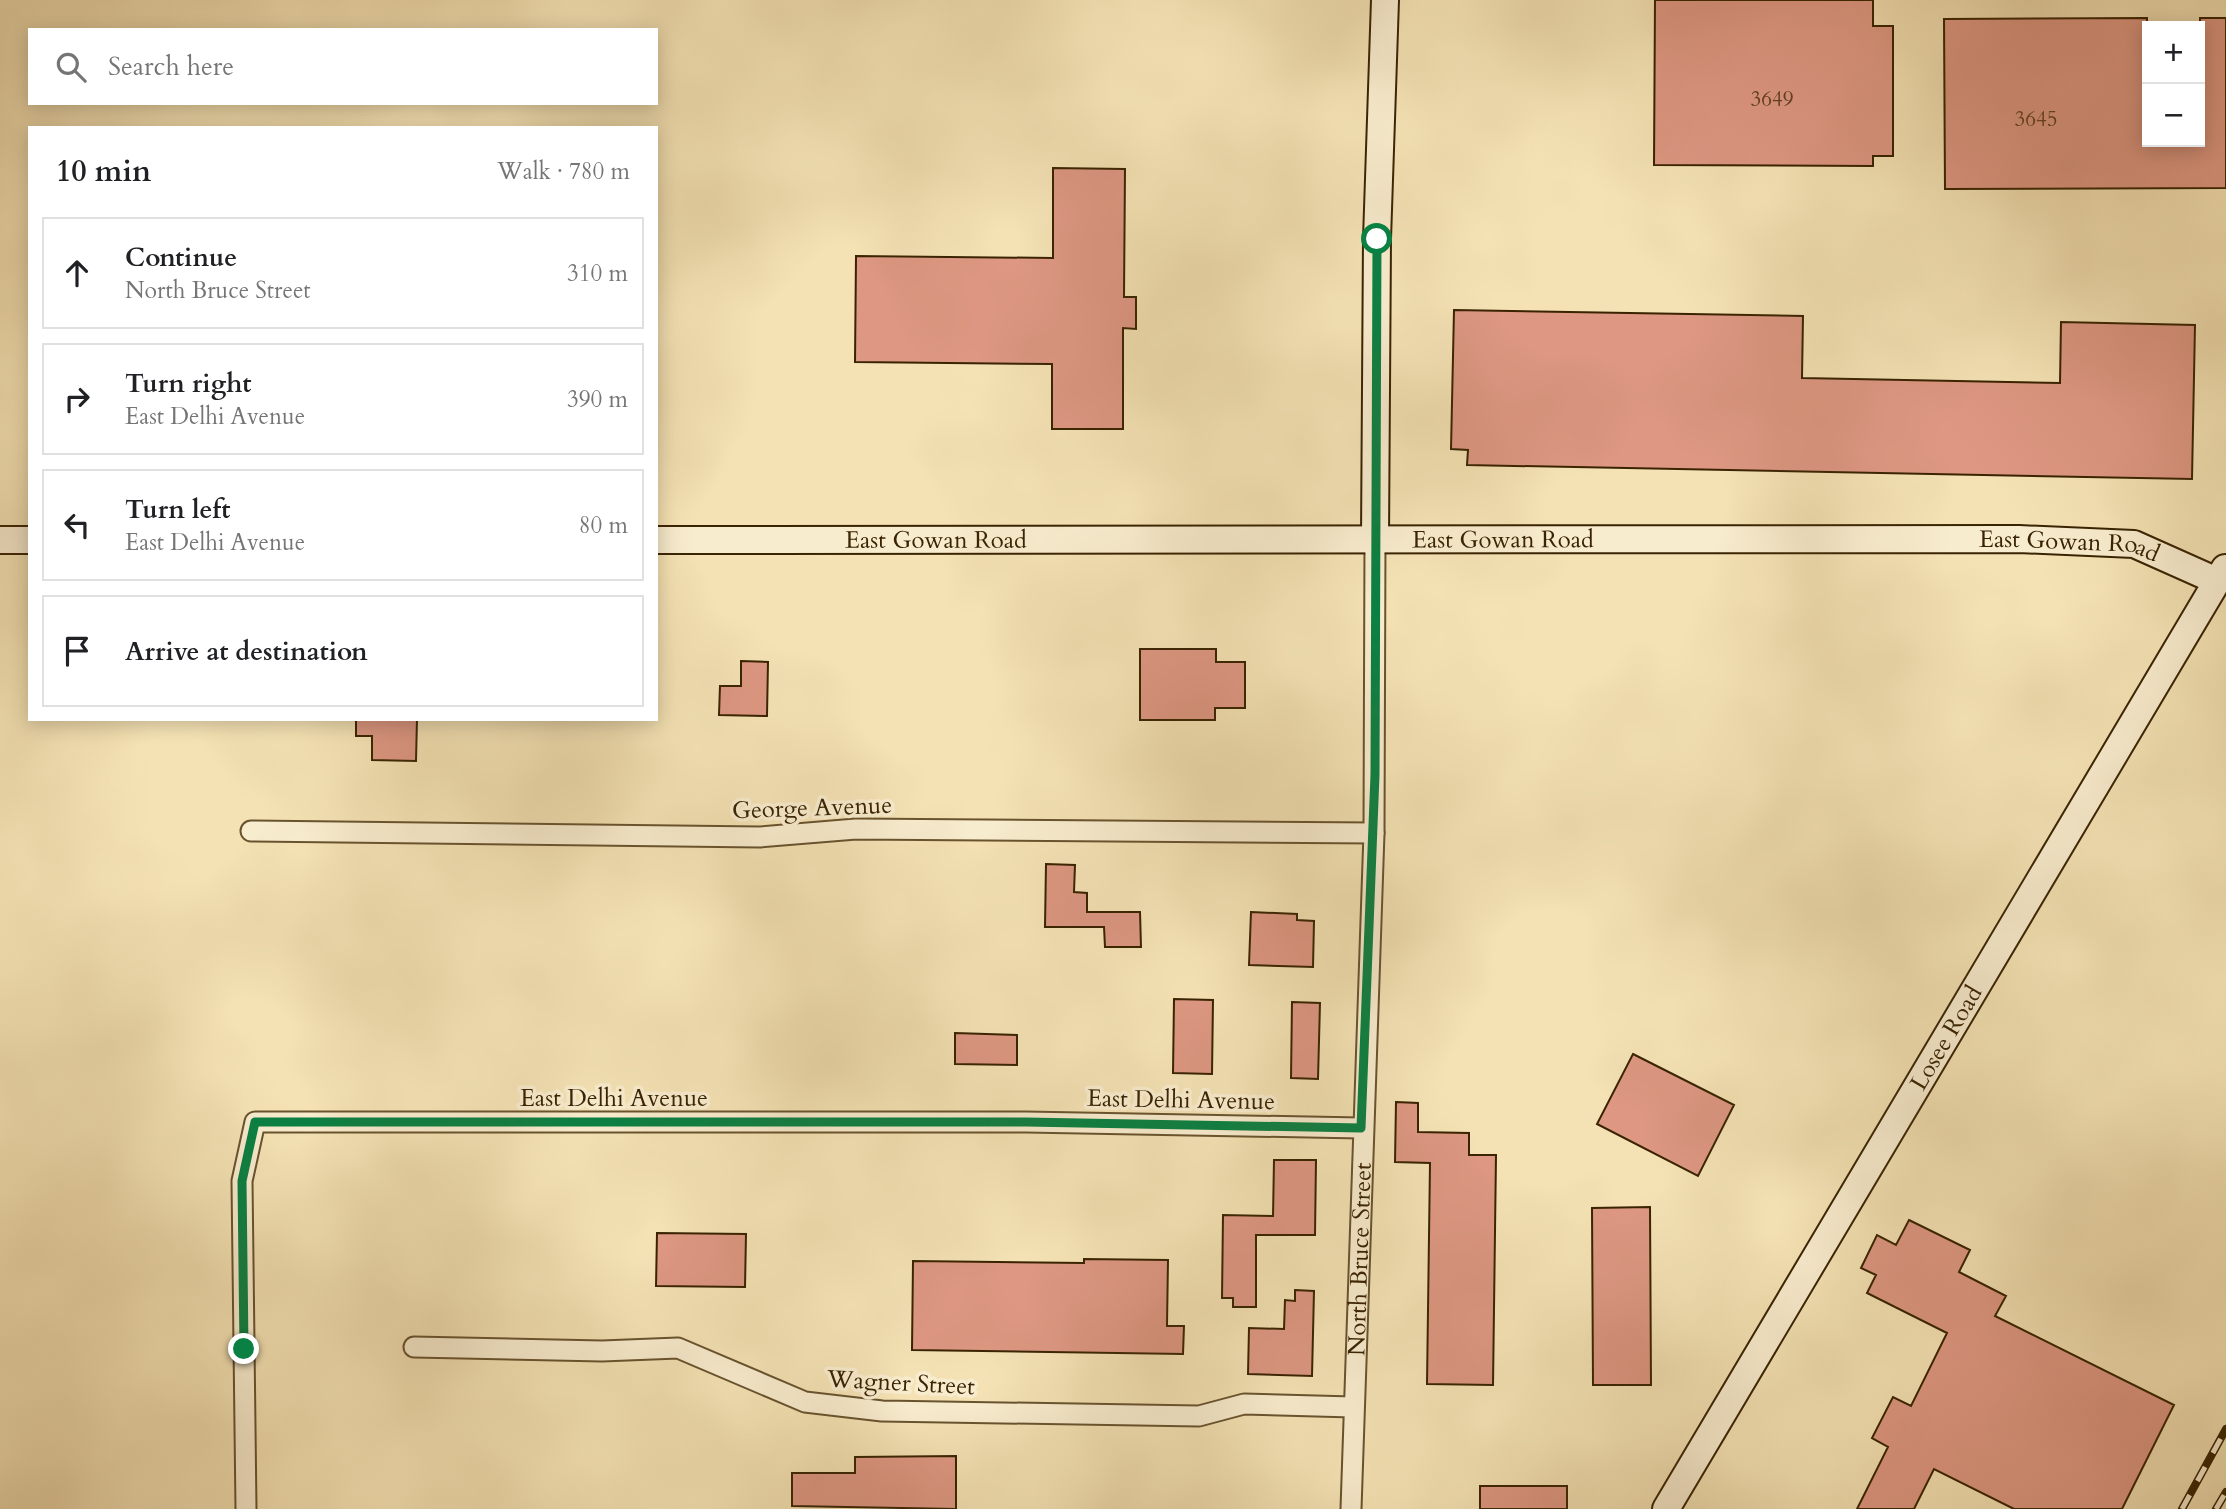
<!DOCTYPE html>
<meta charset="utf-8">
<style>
body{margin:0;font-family:Cardo,serif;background:#f2f2f2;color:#202124}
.controls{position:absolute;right:21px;top:21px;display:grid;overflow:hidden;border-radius:0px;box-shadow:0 4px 18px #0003}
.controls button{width:63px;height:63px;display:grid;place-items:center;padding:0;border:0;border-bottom:2px solid #e0e0e0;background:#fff;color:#202124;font:35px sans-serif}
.stop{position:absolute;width:21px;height:21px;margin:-16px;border:5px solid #0b8043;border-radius:50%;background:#fff}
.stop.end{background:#0b8043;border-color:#fff;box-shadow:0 2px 7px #0008}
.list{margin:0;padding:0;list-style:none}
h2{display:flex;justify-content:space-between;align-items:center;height:91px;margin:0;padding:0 28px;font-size:30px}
h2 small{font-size:23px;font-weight:400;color:#757577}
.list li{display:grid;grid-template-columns:46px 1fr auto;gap:21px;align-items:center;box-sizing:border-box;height:112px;margin:0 14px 14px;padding:0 14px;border:2px solid #e0e0e0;border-radius:0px}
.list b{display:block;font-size:26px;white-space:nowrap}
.list p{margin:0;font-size:23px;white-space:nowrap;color:#757577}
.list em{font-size:23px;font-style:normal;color:#757577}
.icon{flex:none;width:38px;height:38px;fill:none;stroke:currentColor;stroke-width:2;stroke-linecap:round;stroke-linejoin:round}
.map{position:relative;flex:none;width:2226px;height:1509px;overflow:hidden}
.search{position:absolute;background:#fff;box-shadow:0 4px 18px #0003;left:28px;top:28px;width:630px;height:77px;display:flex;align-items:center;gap:18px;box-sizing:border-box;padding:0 24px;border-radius:0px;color:#757577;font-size:26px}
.panel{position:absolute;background:#fff;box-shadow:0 4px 18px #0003;left:28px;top:126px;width:630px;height:595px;border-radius:0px}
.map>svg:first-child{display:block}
.building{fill:#dd9782;stroke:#392302;stroke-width:2}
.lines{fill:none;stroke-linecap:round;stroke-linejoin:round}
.street-casing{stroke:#68532e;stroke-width:23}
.secondary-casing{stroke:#392302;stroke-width:30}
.street{stroke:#f8ecce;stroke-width:19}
.secondary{stroke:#f8ecce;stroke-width:26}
.rail-casing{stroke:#392302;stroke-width:8}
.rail{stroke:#f8ecce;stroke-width:5;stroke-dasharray:16;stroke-linecap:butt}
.route{stroke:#0b8043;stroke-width:9}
.labels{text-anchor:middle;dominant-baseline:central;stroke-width:7;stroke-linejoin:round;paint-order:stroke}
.number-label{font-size:21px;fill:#624022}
.street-label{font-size:24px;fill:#392302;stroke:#f8ecce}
</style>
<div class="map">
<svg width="2226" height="1509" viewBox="0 0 2226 1509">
<rect width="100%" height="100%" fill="#f4e2b4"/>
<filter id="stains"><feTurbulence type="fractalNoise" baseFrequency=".00286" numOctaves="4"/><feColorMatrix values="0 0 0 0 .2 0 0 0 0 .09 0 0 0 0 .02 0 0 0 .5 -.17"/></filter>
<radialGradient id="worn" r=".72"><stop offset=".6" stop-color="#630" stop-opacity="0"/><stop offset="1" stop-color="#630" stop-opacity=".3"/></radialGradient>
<!-- building -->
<path class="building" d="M1655 0H1873V26H1893V156H1873V166L1654 165Z
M2147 18V142H2200V18H2226V188L1945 189 1944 19Z
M1053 168 1125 169 1124 297H1136V329L1123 328V429H1052V364L855 362 856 256 1053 258Z
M1454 310 1803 316 1802 378 2060 383 2061 322 2195 325 2192 479 1467 465 1468 450 1451 449Z
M1140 649H1216V662H1245V708H1215V720H1140Z
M741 661 768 662 767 716 719 715 720 686H741Z
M356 719H417L416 761 372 760V736H356Z
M1046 864 1075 865 1074 892 1087 893V912H1140L1141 947H1105L1104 927H1045Z
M1251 912 1297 914V920L1314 921 1313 967 1249 965Z
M1174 999 1213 1000 1212 1074 1173 1073Z
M1292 1002 1320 1003 1318 1079 1291 1078Z
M955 1033 1017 1035V1065L955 1064Z
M1633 1054 1734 1105 1698 1176 1597 1124Z
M1396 1102 1418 1103V1132L1469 1133V1155H1496L1493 1385 1427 1384 1430 1163 1395 1162Z
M1274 1160H1316L1315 1235H1256V1307H1233V1298H1222L1223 1215 1273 1216Z
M1650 1207 1651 1385H1593L1592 1208Z
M1909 1220 1970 1250 1959 1272 2006 1296 1995 1316 2174 1405 2122 1509H2014L1934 1469 1914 1509H1857L1888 1447 1872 1438 1893 1397 1911 1406 1947 1333 1867 1293 1876 1275 1861 1268 1877 1235 1896 1245Z
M657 1233 746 1234 745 1287 656 1286Z
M1084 1259 1168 1260 1167 1326H1184L1183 1354 912 1350 913 1261 1084 1263Z
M1295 1290 1314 1291 1312 1376 1248 1374 1249 1328 1284 1329 1285 1300 1295 1301Z
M956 1456V1509L792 1506V1473H855V1457Z
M1480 1486H1567V1509H1480Z"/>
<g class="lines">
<!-- street casing -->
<g class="street-casing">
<g id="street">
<path d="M251 831 760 837 856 829 1374 833"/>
<path d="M414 1347 602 1351 678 1348 805 1402 882 1411 1199 1416 1244 1404 1353 1407"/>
<path d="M246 1509 242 1181 255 1122H1026L1361 1128"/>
<path id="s1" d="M1351 1509 1374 833 1375 538"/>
</g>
</g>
<!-- secondary casing -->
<g class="secondary-casing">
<g id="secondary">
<path d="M1375 538 1377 239 1385 0"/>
<path d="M0 540H30"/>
<path id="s2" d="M656 540 2019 539 2134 544 2217 581"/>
<path id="s3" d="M1666 1509 2225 568"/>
</g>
</g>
<!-- street -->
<use href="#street" class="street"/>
<!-- secondary -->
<use href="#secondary" class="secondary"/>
<!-- rail casing -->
<g class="rail-casing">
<path id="rail" d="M2182 1509 2226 1429
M2216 1509 2226 1492"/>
</g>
<!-- rail -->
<use href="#rail" class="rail"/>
</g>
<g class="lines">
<!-- route -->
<path class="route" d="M244 1349 242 1181 255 1122H1026L1361 1128 1375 775 1377 239"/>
</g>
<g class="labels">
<!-- number labels -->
<g class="number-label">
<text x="1772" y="99">3649</text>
<text x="2036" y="119">3645</text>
</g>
<!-- street labels -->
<g class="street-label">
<text stroke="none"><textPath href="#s2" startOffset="847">East Gowan Road</textPath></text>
<text stroke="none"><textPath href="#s2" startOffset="280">East Gowan Road</textPath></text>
<text stroke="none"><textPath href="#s2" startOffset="1414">East Gowan Road</textPath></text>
<text transform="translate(812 808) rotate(-2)">George Avenue</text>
<text stroke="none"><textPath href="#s3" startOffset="548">Losee Road</textPath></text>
<text x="614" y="1098">East Delhi Avenue</text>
<text transform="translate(1181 1100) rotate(1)">East Delhi Avenue</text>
<text stroke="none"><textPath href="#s1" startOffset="250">North Bruce Street</textPath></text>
<text transform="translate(901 1383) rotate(3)">Wagner Street</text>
</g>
</g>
<rect width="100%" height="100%" filter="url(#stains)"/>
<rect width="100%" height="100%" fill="url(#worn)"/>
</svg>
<div class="controls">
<button>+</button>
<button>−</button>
</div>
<div class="stop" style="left:1377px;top:239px"></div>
<div class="stop end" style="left:244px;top:1349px"></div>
<div class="search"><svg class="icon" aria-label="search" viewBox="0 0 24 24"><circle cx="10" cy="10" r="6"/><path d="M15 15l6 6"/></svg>Search here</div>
<section class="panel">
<h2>10 min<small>Walk · 780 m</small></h2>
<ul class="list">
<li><svg class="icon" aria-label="ahead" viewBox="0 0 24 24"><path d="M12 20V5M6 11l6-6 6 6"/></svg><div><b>Continue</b><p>North Bruce Street</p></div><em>310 m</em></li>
<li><svg class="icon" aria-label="right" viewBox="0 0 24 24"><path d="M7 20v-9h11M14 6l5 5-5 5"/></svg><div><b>Turn right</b><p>East Delhi Avenue</p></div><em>390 m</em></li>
<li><svg class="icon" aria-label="left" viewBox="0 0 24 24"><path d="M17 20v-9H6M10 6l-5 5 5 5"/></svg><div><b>Turn left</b><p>East Delhi Avenue</p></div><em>80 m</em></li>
<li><svg class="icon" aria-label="arrive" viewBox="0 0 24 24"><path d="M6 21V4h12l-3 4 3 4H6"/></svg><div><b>Arrive at destination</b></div></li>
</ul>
</section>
</div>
